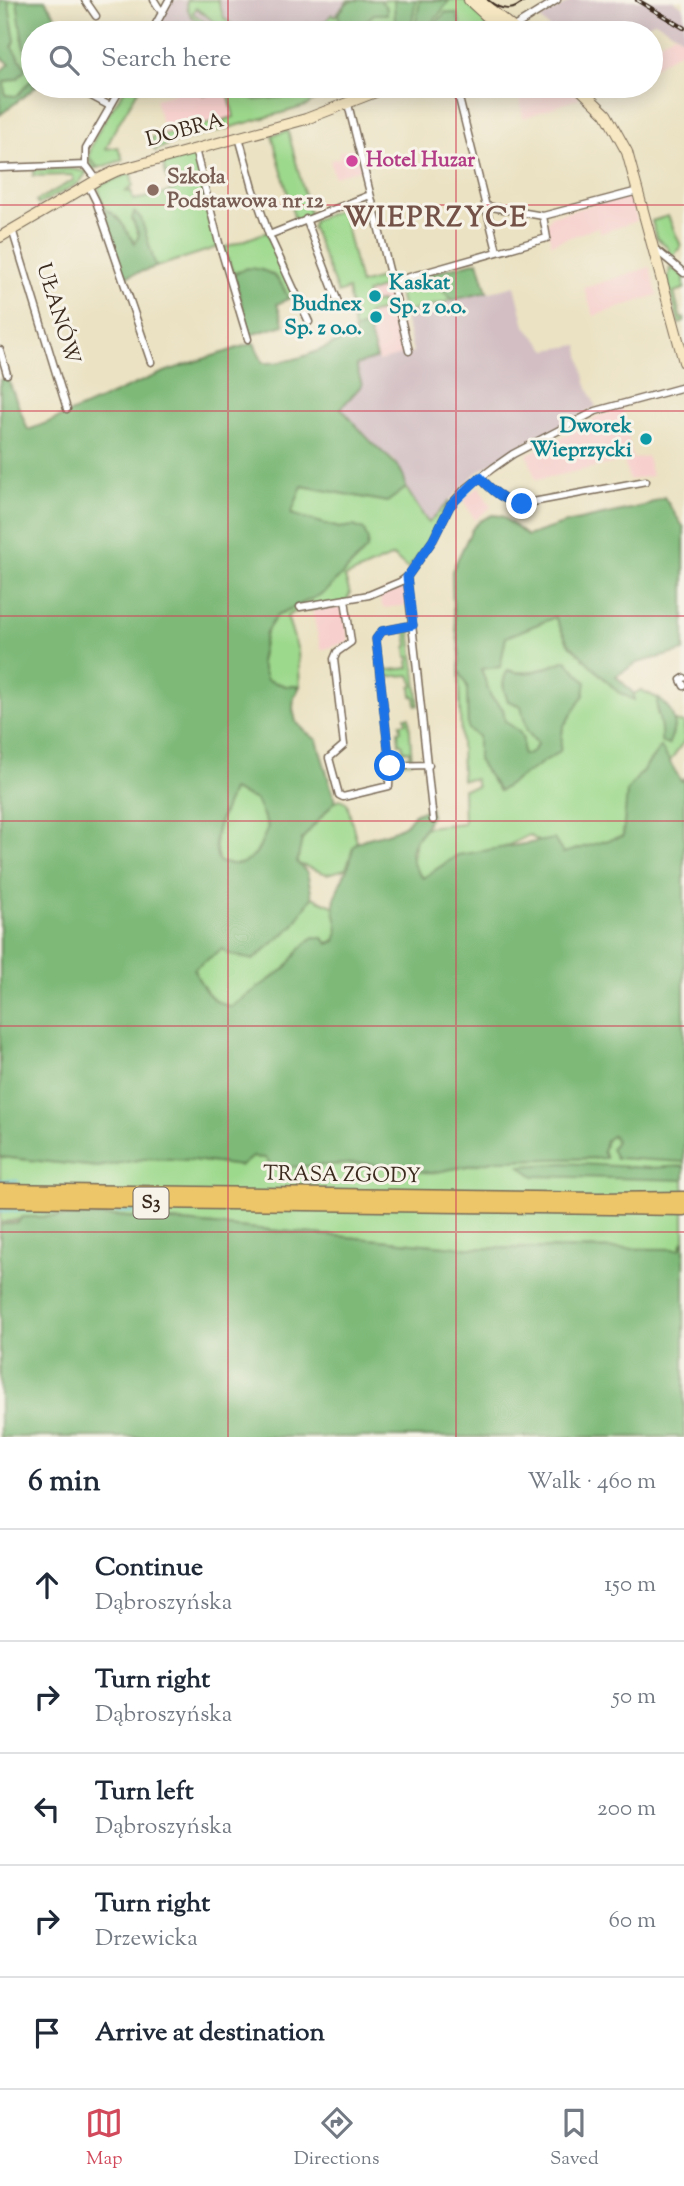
<!DOCTYPE html>
<meta charset="utf-8">
<style>
body{margin:0;font-family:"Sorts Mill Goudy",serif;background:#f6f6f7;color:#1f2937}
.stop{position:absolute;width:21px;height:21px;margin:-16px;border:5px solid #1a73e8;border-radius:50%;background:#fff}
.stop.end{background:#1a73e8;border-color:#fff;box-shadow:0 2px 7px #0008}
.list{margin:0;padding:0;list-style:none}
h2{display:flex;justify-content:space-between;align-items:center;height:91px;margin:0;padding:0 28px;font-size:30px}
h2 small{font-size:23px;font-weight:400;color:#747a83}
.list li{display:grid;grid-template-columns:46px 1fr auto;gap:21px;align-items:center;box-sizing:border-box;height:112px;padding:0 28px;border-top:2px solid #e0e1e3}
.list b{display:block;font-size:26px;white-space:nowrap}
.list p{margin:0;font-size:23px;white-space:nowrap;color:#747a83}
.list em{font-size:23px;font-style:normal;color:#747a83}
.icon{flex:none;width:38px;height:38px;fill:none;stroke:currentColor;stroke-width:2;stroke-linecap:round;stroke-linejoin:round}
.map{position:relative;flex:none;width:684px;height:1437px;overflow:hidden}
.search{position:absolute;background:#fff;box-shadow:0 4px 18px #0003;left:21px;right:21px;top:21px;height:77px;display:flex;align-items:center;gap:18px;box-sizing:border-box;padding:0 24px;border-radius:38px;color:#747a83;font-size:26px}
.sheet{height:651px;background:#fff}
nav{display:flex;justify-content:space-around;align-items:center;box-sizing:border-box;height:98px;border-top:2px solid #e0e1e3;background:#fff;font-size:19px;color:#747a83}
nav a{display:grid;justify-items:center;gap:4px}
nav .on{color:#d1495b}
.map>svg:first-child{display:block}
.built{fill:#f7d0cd}
.industrial{fill:#d2bec3}
.green{fill:#9dd98d;stroke:#6c8256;stroke-width:2}
.forest{fill:#7eb978;stroke:#5c724b;stroke-width:2;fill-rule:evenodd}
.lines{fill:none;stroke-linecap:round;stroke-linejoin:round}
.stream{stroke:#5db5da;stroke-width:2}
.street-casing{stroke:#796a58;stroke-width:9}
.secondary-casing{stroke:#796a58;stroke-width:12}
.highway-casing{stroke:#796a58;stroke-width:15}
.street{stroke:#fff;stroke-width:6}
.secondary{stroke:#f7e8c3;stroke-width:10}
.highway{stroke:#ecc669;stroke-width:12}
.tram{stroke:#3b2a1e;stroke-width:2}
.rail-casing{stroke:#3b2a1e;stroke-width:4.5}
.rail{stroke:#f7f3e8;stroke-width:2;stroke-dasharray:5;stroke-linecap:butt}
.route{stroke:#1a73e8;stroke-width:9}
.grid{fill:none;stroke:#d1495b;stroke-width:2;stroke-opacity:0.55}
.hotel-dot{fill:#d1479c;stroke:#f7f3e8;stroke-width:2.5}
.education-dot{fill:#8d6e63;stroke:#f7f3e8;stroke-width:2.5}
.culture-dot{fill:#0f9aa8;stroke:#f7f3e8;stroke-width:2.5}
.labels{text-anchor:middle;dominant-baseline:central;stroke-width:6;stroke-linejoin:round;paint-order:stroke}
.shield{fill:#f7f3e8;stroke:#73665b;stroke-width:2}
.shield-label{font-size:19px;font-weight:bold;fill:#3b2a1e}
.street-label{font-size:21px;fill:#3b2a1e;stroke:#f7f3e8}
.hotel-label{font-size:21px;font-weight:bold;fill:#b23c85;stroke:#f7f3e8;text-anchor:start}
.education-label{font-size:21px;font-weight:bold;fill:#785e54;stroke:#f7f3e8;text-anchor:start}
.culture-label{font-size:21px;font-weight:bold;fill:#0d838f;stroke:#f7f3e8;text-anchor:end}
.district-label{font-size:28px;font-weight:bold;letter-spacing:2px;fill:#745247;stroke:#f7f3e8}
</style>
<div class="map">
<svg width="684" height="1437" viewBox="0 0 684 1437">
<rect width="100%" height="100%" fill="#f7f3e8"/>
<filter id="ink" filterUnits="userSpaceOnUse"><feTurbulence type="fractalNoise" baseFrequency=".0143" numOctaves="2"/><feDisplacementMap in="SourceGraphic" scale="14" xChannelSelector="R" yChannelSelector="G"/><feConvolveMatrix kernelMatrix="1 2 1 2 8 2 1 2 1" color-interpolation-filters="sRGB"/></filter>
<filter id="wash" filterUnits="userSpaceOnUse"><feTurbulence type="fractalNoise" baseFrequency=".00686" numOctaves="4" result="noise"/><feDisplacementMap in="SourceGraphic" scale="28" xChannelSelector="R" yChannelSelector="G"/><feGaussianBlur stdDeviation="1.57" result="paint"/><feColorMatrix in="noise" values="0 0 0 0 0 0 0 0 0 0 0 0 0 0 0 0 0 1.4 0 .05"/><feComposite in="paint" operator="in"/></filter>
<g filter="url(#wash)">
<rect width="100%" height="100%" fill="#ebe2c3"/>
<!-- built -->
<path class="built" d="M674 34 684 39V49L651 69V47Z
M174 86H199L204 95 227 88 235 117 165 135 155 99 174 94Z
M518 86H566L580 98 523 118Z
M356 148 361 169 334 176 330 160 340 158 339 152Z
M630 195 637 221 601 233 598 227 551 244 547 223 551 216Z
M650 267 657 295 594 316 584 288Z
M389 276 408 354 378 361 367 326 354 330 348 288Z
M622 409 633 459 647 456 652 476 629 480 624 461 536 480 527 454 587 425 597 416Z
M479 486 491 507 475 520 463 500Z
M408 586 409 605 383 608 378 594 391 588Z
M344 606 349 642 321 650 312 610Z"/>
<!-- industrial -->
<path class="industrial" d="M173 0H354L352 8 309 33H154Z
M573 0H673L684 7V39L655 21 634 33H555L540 19Z
M199 86H333L309 94 308 97 302 96 235 117 227 88 204 95Z
M515 286 525 326 547 350 578 345 586 383 596 407 516 448 476 473 428 523 406 488V480L394 460 380 450 341 408 362 385 356 365 377 358 378 361 413 352 404 313Z"/>
<!-- green -->
<path class="green" d="M8 0H17L19 5 23 45 33 67V78L17 96H5L4 82 18 78 12 47 15 41Z
M187 0H218L224 18 242 33H229L196 8 193 13 219 33C204 26 185 19 187 0Z
M348 0H463L485 19 487 31 482 33H306L308 23 315 26 326 21 332 14 335 16Z
M127 86 139 89 114 131 106 149 118 147 123 160 98 168 91 159 97 168 93 169C78 151 115 106 127 86Z
M199 86H232L255 100 295 96 316 99 306 106 225 129 223 120 234 117 227 88 204 95Z
M218 121 221 130 169 144 155 151 151 138Z
M288 131 310 216 295 221 272 135Z
M195 155 218 247 156 267 132 219 139 235 136 244C123 230 123 217 104 209L98 186 131 173 133 186 125 192 131 191 133 200 161 195 175 189 173 181 168 182 163 164Z
M71 169 87 172 79 183 38 205 36 201 74 180 72 175 33 176 34 170Z
M342 209 360 284 388 276 390 285 366 293 370 304 380 301 390 311 386 312 385 310 368 314 370 324 354 330 348 289 338 293 312 227 314 220Z
M668 216 681 246 671 259 668 248 656 237 652 221Z
M267 232 295 296 288 299C279 270 264 267 236 272L234 275 223 248Z
M670 267 684 276V289L674 292 681 319 684 318V322L679 324 668 282Z
M425 275 453 300 404 313 397 285 399 282Z
M302 486 387 502 406 488 428 523 450 501 426 546 408 569 393 556 345 577 350 594 344 606 297 611 287 616 298 651 300 686H286L267 680 260 662 266 632 277 615 324 593 361 556 354 526 339 528 291 514Z
M555 617 568 643 618 692 634 699V694L641 690 659 699 657 702V713L662 722V742L672 736 675 721 684 723V741L669 763 660 748 628 791 623 836 558 855 529 835 493 853 458 855 423 878 412 865 416 839 426 827 464 823 463 789 477 787 475 779 462 780 459 670 467 686 468 729 478 736V760L499 791 560 751 563 727 584 695 566 660C549 667 525 677 508 670L503 685 508 701 521 706 527 731 537 743C536 751 531 754 523 755L521 751 523 744 505 721 503 709 491 697 481 668 500 667 506 637Z
M410 629 419 705 416 706 415 697 412 696 411 687 414 686 410 675 382 677 381 671 409 668 408 661 410 660V657H407L406 647 408 646 406 630Z
M405 717H409L412 762 394 763 391 758 410 756 409 751H403L402 744H399L398 731H401L400 724 406 723Z
M232 790 256 800 268 827C258 854 251 871 219 862 209 833 223 817 232 790Z
M340 799 347 803 357 842 353 848 346 869 327 874 296 863 302 839 335 801Z
M312 897 335 907 339 931 335 941 300 949 286 968 231 1007C209 1001 203 988 193 969L222 949 253 960 293 926Z
M613 1135 616 1141 661 1159 684 1162V1240L680 1249 467 1248 117 1216 30 1217 0 1223V1157L98 1167 149 1158 193 1160 240 1166 252 1157 265 1158 273 1168 363 1163 431 1173 498 1160 606 1158 603 1152 606 1140Z"/>
<!-- forest -->
<path class="forest" d="M0 0H8L15 41 12 47 26 69 18 78 4 82 5 95 17 96 33 78V86H37L0 115V71L10 64 0 56Z
M17 0H45L67 33H33V67L23 45Z
M354 0H380L387 8V14H374L358 29 341 23 338 15 347 3Z
M394 0H416L410 33H386L395 21Z
M420 0 449 1C440 13 429 31 414 33Z
M446 12 457 14 463 33H422L435 24Z
M104 209C123 217 123 229 135 243L139 235 132 219 134 212 141 218 156 267 124 277Z
M478 261 487 292 453 300 425 275Z
M246 268C268 268 281 277 288 299L277 304 284 325 250 335 234 275Z
M367 325 377 358 356 365 362 385 341 408C354 422 365 437 379 449 392 461 405 468 406 488L387 502 302 486 291 514 339 528 354 526 364 530 368 541 367 549 324 593 277 615 266 632 260 662 267 680 286 686H300L294 698 293 709 296 722 307 733 317 740 335 801 302 839 297 863 307 872 312 897 293 926 253 960 229 954 222 949 194 969C203 989 209 1001 231 1007L286 968 300 949 313 937 323 938 328 944 335 941C342 925 333 919 334 904 335 890 345 875 350 862 352 857 351 851 354 846 362 833 402 839 415 813L431 808V817L428 819C426 830 421 831 416 839 407 854 412 867 423 878L458 855 554 839 563 853 623 836 627 791 661 747 681 781 684 779V1162L616 1158 611 1149 616 1141 613 1135 606 1140 603 1152 606 1158 498 1160 431 1173 363 1163 273 1168 265 1158 252 1157 241 1166 193 1160 149 1158 98 1167 0 1157V380L7 377 28 430C74 413 117 391 162 373 189 363 217 355 244 346L254 343 263 363C296 364 324 348 354 335V330ZM232 790 256 800 268 826C258 854 251 871 219 862 208 833 223 817 232 790Z
M664 497 684 528V651L637 663 616 676 634 694V700L618 692 568 643 555 617 506 637 500 667 481 669 491 697 503 709 505 721C512 727 524 731 523 744 523 748 522 751 523 755 531 754 536 750 537 743L527 731 521 706 508 701C503 689 501 681 508 670 525 678 550 667 566 660L586 682 584 695 563 727 560 751 499 791 478 760V736L468 729 467 686 459 670 460 654 453 609 452 571 472 529 480 521 492 515 502 516 527 536 566 523 644 506Z
M659 699C677 712 677 726 668 745L661 742C663 724 657 718 657 702Z
M564 1163 649 1168 684 1166V1180L534 1176 520 1166Z
M117 1216 467 1248 680 1249 684 1240V1437H0V1225L18 1222 22 1217Z"/>
<g class="lines">
<!-- stream -->
<path class="stream" d="M0 1180 18 1181
M0 1211 134 1212"/>
</g>
</g>
<g filter="url(#ink)">
<g class="lines">
<!-- street casing -->
<g class="street-casing">
<path id="street" d="M85 0 96 16
M154 0 162 13
M512 28 557 0
M151 33 169 0
M73 86 110 106
M456 86 497 251
M348 104 409 351
M239 137 253 188 269 235 309 322
M195 149 219 243 248 339
M0 168 86 165
M97 180 86 165V149L122 86
M88 185 96 201 151 362
M486 206 543 216 638 191
M306 219 338 302
M12 229 67 409
M269 235 370 195
M654 248 684 273
M392 282 547 238 543 216
M0 350 7 374
M480 477C491 490 505 502 522 504L646 481
M407 577 433 820
M345 599 351 642 337 652 334 659 344 745 329 758 339 795 343 797 389 786 390 766 376 639 382 631 413 625
M300 607 369 595 400 582 407 577 433 540 450 506 464 490 493 468 513 454 596 411 684 387
M684 678 681 680 684 686
M390 766 429 765"/>
</g>
<!-- secondary casing -->
<g class="secondary-casing">
<path id="secondary" d="M469 0 505 33
M479 0 519 33
M577 86 606 114 627 152 684 362
M0 237 97 180 116 171 306 119 391 86"/>
</g>
<!-- highway casing -->
<g class="highway-casing">
<path id="highway" d="M0 1190 598 1199 684 1198
M0 1200 684 1209"/>
</g>
<!-- street -->
<use href="#street" class="street"/>
<!-- secondary -->
<use href="#secondary" class="secondary"/>
<!-- highway -->
<use href="#highway" class="highway"/>
<!-- tram -->
<path class="tram" d="M488 0C501 11 513 13 525 0"/>
<!-- rail casing -->
<g class="rail-casing">
<path id="rail" d="M637 0 684 28"/>
</g>
<!-- rail -->
<use href="#rail" class="rail"/>
</g>
</g>
<g class="lines" filter="url(#ink)">
<!-- route -->
<path class="route" d="M390 766 376 639 382 631 413 625 407 577 433 540 450 506 480 477C491 490 505 502 522 504"/>
</g>
<!-- grid -->
<path class="grid" d="M228 0V33M456 0V33M228 86V1437M456 86V1437M0 205H684M0 411H684M0 616H684M0 821H684M0 1026H684M0 1232H684"/>
<!-- markers -->
<circle class="hotel-dot" cx="352" cy="161" r="7"/>
<circle class="education-dot" cx="153" cy="190" r="7"/>
<g class="culture-dot">
<circle cx="375" cy="296" r="7"/>
<circle cx="376" cy="317" r="7"/>
<circle cx="646" cy="439" r="7"/>
</g>
<g class="labels">
<!-- shield labels -->
<rect class="shield" x="133.5" y="1187.5" width="35" height="31" rx="5"/>
<g class="shield-label">
<text x="151" y="1203">S3</text>
</g>
<!-- street labels -->
<g class="street-label">
<text transform="translate(185 131) rotate(-15)">DOBRA</text>
<text transform="translate(57 314) rotate(73)">UŁANÓW</text>
<text transform="translate(342 1176) rotate(1)">TRASA ZGODY</text>
</g>
<!-- hotel labels -->
<g class="hotel-label">
<text x="366" y="161">Hotel Huzar</text>
</g>
<!-- education labels -->
<g class="education-label">
<text x="167" y="178">Szkoła<tspan x="167" dy="24">Podstawowa nr 12</tspan></text>
</g>
<!-- culture labels -->
<g class="culture-label">
<text x="389" y="284" text-anchor="start">Kaskat<tspan x="389" dy="24">Sp. z o.o.</tspan></text>
<text x="362" y="305">Budnex<tspan x="362" dy="24">Sp. z o.o.</tspan></text>
<text x="632" y="427">Dworek<tspan x="632" dy="24">Wieprzycki</tspan></text>
</g>
<!-- district labels -->
<g class="district-label">
<text x="436" y="219">WIEPRZYCE</text>
</g>
</g>
</svg>
<div class="stop" style="left:390px;top:766px"></div>
<div class="stop end" style="left:522px;top:504px"></div>
<div class="search"><svg class="icon" aria-label="search" viewBox="0 0 24 24"><circle cx="10" cy="10" r="6"/><path d="M15 15l6 6"/></svg>Search here</div>
</div>
<section class="sheet">
<h2>6 min<small>Walk · 460 m</small></h2>
<ul class="list">
<li><svg class="icon" aria-label="ahead" viewBox="0 0 24 24"><path d="M12 20V5M6 11l6-6 6 6"/></svg><div><b>Continue</b><p>Dąbroszyńska</p></div><em>150 m</em></li>
<li><svg class="icon" aria-label="right" viewBox="0 0 24 24"><path d="M7 20v-9h11M14 6l5 5-5 5"/></svg><div><b>Turn right</b><p>Dąbroszyńska</p></div><em>50 m</em></li>
<li><svg class="icon" aria-label="left" viewBox="0 0 24 24"><path d="M17 20v-9H6M10 6l-5 5 5 5"/></svg><div><b>Turn left</b><p>Dąbroszyńska</p></div><em>200 m</em></li>
<li><svg class="icon" aria-label="right" viewBox="0 0 24 24"><path d="M7 20v-9h11M14 6l5 5-5 5"/></svg><div><b>Turn right</b><p>Drzewicka</p></div><em>60 m</em></li>
<li><svg class="icon" aria-label="arrive" viewBox="0 0 24 24"><path d="M6 21V4h12l-3 4 3 4H6"/></svg><div><b>Arrive at destination</b></div></li>
</ul>
</section>
<nav>
<a class="on"><svg class="icon" aria-label="map" viewBox="0 0 24 24"><path d="M3 6l6-2 6 2 6-2v14l-6 2-6-2-6 2zM9 4v14M15 6v14"/></svg>Map</a>
<a><svg class="icon" aria-label="directions" viewBox="0 0 24 24"><path d="M12 3l9 9-9 9-9-9zM9 14v-3h6M13 9l2 2-2 2"/></svg>Directions</a>
<a><svg class="icon" aria-label="saved" viewBox="0 0 24 24"><path d="M7 4h10v16l-5-4-5 4z"/></svg>Saved</a>
</nav>
